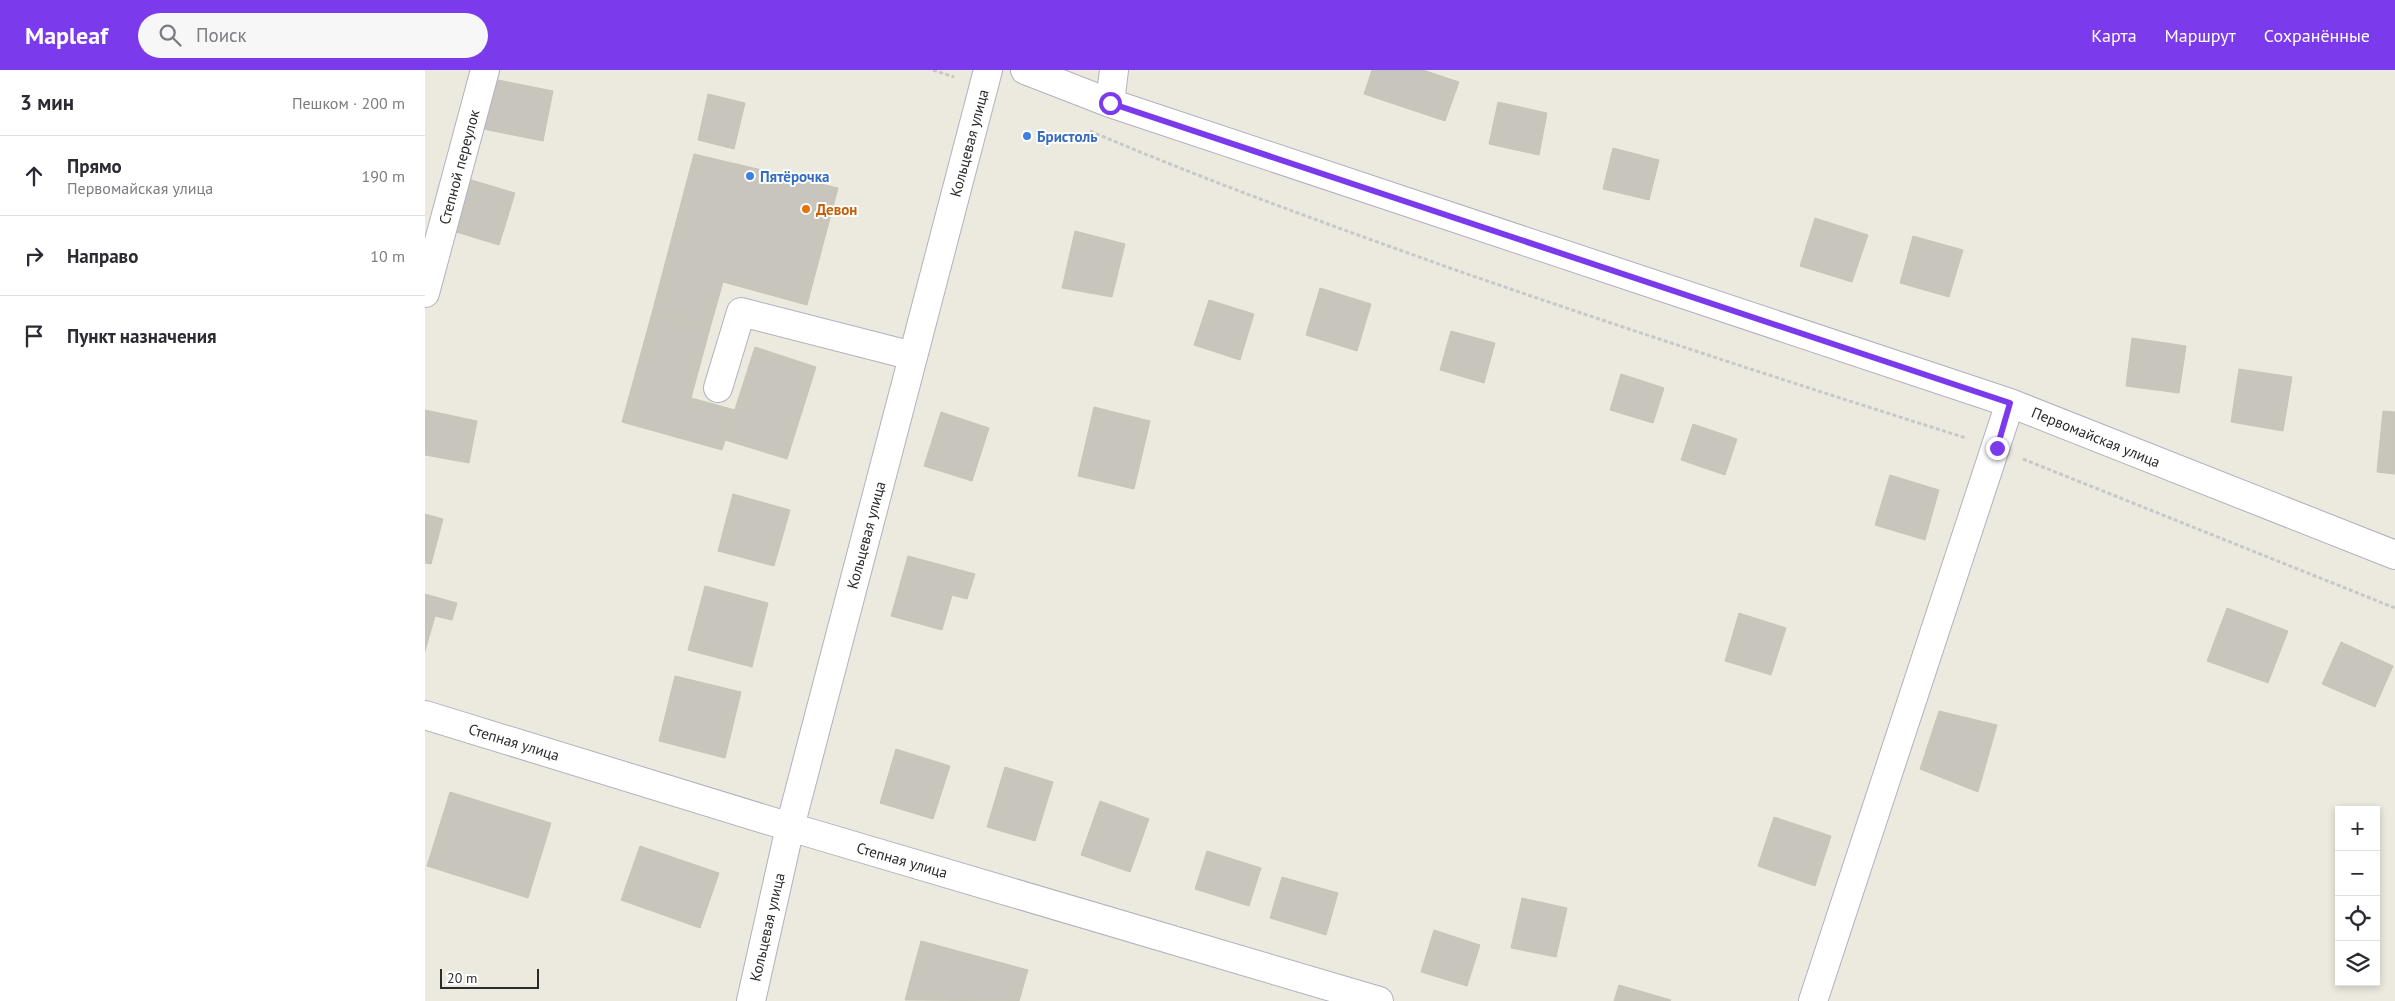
<!DOCTYPE html>
<html lang="ru">
<meta charset="utf-8">
<style>
body{margin:0;font-family:"PT Sans",sans-serif;background:#f7f7f7;color:#2b2b33}
.controls{position:absolute;right:15px;bottom:15px;display:grid;overflow:hidden;border-radius:0px;box-shadow:0 2px 8px #0003}
.controls button{width:45px;height:45px;display:grid;place-items:center;padding:0;border:0;border-bottom:1px solid #e1e1e2;background:#fff;color:#2b2b33;font:25px sans-serif}
.scale{position:absolute;left:15px;bottom:12px;width:99px;box-sizing:border-box;padding-left:5px;border:2px solid #2b2b2b;border-top:0;font-size:14px;line-height:18px;white-space:nowrap;color:#2b2b2b;-webkit-text-stroke:4px #fff;paint-order:stroke}
.stop{position:absolute;width:15px;height:15px;margin:-11px;border:4px solid #7c3aed;border-radius:50%;background:#fff}
.stop.end{background:#7c3aed;border-color:#fff;box-shadow:0 1px 5px #0008}
.list{margin:0;padding:0;list-style:none}
h2{display:flex;justify-content:space-between;align-items:center;height:65px;margin:0;padding:0 20px;font-size:21px}
h2 small{font-size:16px;font-weight:400;color:#7c7c81}
.list li{display:grid;grid-template-columns:32px 1fr auto;gap:15px;align-items:center;box-sizing:border-box;height:80px;padding:0 20px;border-top:1px solid #e1e1e2}
.list b{display:block;font-size:19px;white-space:nowrap}
.list p{margin:0;font-size:16px;white-space:nowrap;color:#7c7c81}
.list em{font-size:16px;font-style:normal;color:#7c7c81}
.icon{flex:none;width:28px;height:28px;fill:none;stroke:currentColor;stroke-width:2;stroke-linecap:round;stroke-linejoin:round}
.map{position:relative;flex:none;width:1970px;height:931px;overflow:hidden}
header{display:flex;align-items:center;gap:30px;box-sizing:border-box;height:70px;padding:0 25px;background:#7c3aed;color:#fff}
header strong{font-size:24px}
nav{display:flex;gap:28px;margin-inline-start:auto;font-size:18px}
.search{width:350px;height:45px;background:#f7f7f7;display:flex;align-items:center;gap:12px;box-sizing:border-box;padding:0 18px;border-radius:28px;color:#7c7c81;font-size:19px}
main{display:flex}
aside{flex:1;background:#fff}
.map>svg:first-child{display:block}
.building{fill:#c8c5bd;stroke:#c7c5b7}
.lines{fill:none;stroke-linecap:round;stroke-linejoin:round}
.minor-casing{stroke:#b1b1be;stroke-width:30}
.path{stroke:#c8c8c8;stroke-width:3;stroke-dasharray:4 2.5;stroke-linecap:butt}
.minor{stroke:#fff;stroke-width:28}
.route{stroke:#7c3aed;stroke-width:6}
.shop-dot{fill:#3f7fe0;stroke:#fff;stroke-width:2}
.food-dot{fill:#e8710a;stroke:#fff;stroke-width:2}
.labels{text-anchor:middle;dominant-baseline:central;stroke-width:4;stroke-linejoin:round;paint-order:stroke}
.shop-label{font-size:15px;font-weight:bold;fill:#366cbe;stroke:#fff;text-anchor:start}
.street-label{font-size:15px;fill:#2b2b2b;stroke:#fff}
.food-label{font-size:15px;font-weight:bold;fill:#c56008;stroke:#fff;text-anchor:start}
</style>
<header>
<strong>Mapleaf</strong>
<div class="search"><svg class="icon" aria-label="search" viewBox="0 0 24 24"><circle cx="10" cy="10" r="6"/><path d="M15 15l6 6"/></svg>Поиск</div>
<nav><a>Карта</a><a>Маршрут</a><a>Сохранённые</a></nav>
</header>
<main>
<aside>
<h2>3 мин<small>Пешком · 200 m</small></h2>
<ul class="list">
<li><svg class="icon" aria-label="ahead" viewBox="0 0 24 24"><path d="M12 20V5M6 11l6-6 6 6"/></svg><div><b>Прямо</b><p>Первомайская улица</p></div><em>190 m</em></li>
<li><svg class="icon" aria-label="right" viewBox="0 0 24 24"><path d="M7 20v-9h11M14 6l5 5-5 5"/></svg><div><b>Направо</b></div><em>10 m</em></li>
<li><svg class="icon" aria-label="arrive" viewBox="0 0 24 24"><path d="M6 21V4h12l-3 4 3 4H6"/></svg><div><b>Пункт назначения</b></div></li>
</ul>
</aside>
<div class="map">
<svg width="1970" height="931" viewBox="0 0 1970 931">
<rect width="100%" height="100%" fill="#ece9de"/>
<!-- building -->
<path class="building" d="M947 0H998L1034 12 1020 51 939 24Z
M68 9 128 21 118 71 58 59Z
M283 24 320 33 309 79 273 70Z
M1073 32 1122 43 1114 85 1064 74Z
M1188 78 1234 90 1224 130 1178 119Z
M269 84 413 118 382 235 298 212 285 258 227 243Z
M33 106 90 123 74 175 18 158Z
M1390 148 1443 165 1427 212 1375 196Z
M650 161 700 174 687 227 637 218Z
M1488 166 1538 180 1524 227 1475 213Z
M895 218 946 234 932 281 881 265Z
M784 230 829 244 815 290 769 275Z
M227 243 285 258 266 328 310 340 297 380 197 352Z
M1026 261 1070 273 1059 313 1015 300Z
M1707 268 1761 276 1754 323 1701 316Z
M330 277 391 297 362 389 300 370Z
M1814 299 1867 307 1858 361 1806 352Z
M1196 304 1239 318 1228 353 1185 340Z
M669 337 725 351 709 419 653 406Z
M0 340 52 351 44 393 0 385Z
M1958 341 1970 342V404L1952 402Z
M516 342 564 358 547 411 499 396Z
M1268 354 1312 369 1300 405 1256 390Z
M1465 405 1514 420 1500 470 1450 455Z
M308 424 365 440 349 496 293 481Z
M0 444 18 449 6 494 0 493Z
M483 486 550 504 542 529 527 525 517 560 466 546Z
M280 516 343 533 327 597 263 580Z
M0 524 32 533 27 550 10 546 0 581Z
M1802 538 1863 561 1843 613 1782 591Z
M1314 543 1361 558 1346 605 1300 591Z
M1916 572 1968 596 1950 637 1897 614Z
M250 606 316 622 300 688 234 671Z
M1514 641 1572 655 1553 722 1495 699Z
M471 679 525 696 508 749 455 733Z
M580 697 628 712 610 771 562 757Z
M25 722 126 753 103 828 2 796Z
M675 731 724 749 705 802 656 785Z
M1349 747 1406 766 1390 816 1333 796Z
M215 776 294 803 275 858 196 830Z
M782 781 836 798 824 836 770 819Z
M857 807 913 823 901 865 845 848Z
M1097 828 1142 838 1131 887 1086 878Z
M1009 860 1055 875 1042 916 996 902Z
M496 871 603 900 594 931 480 930Z
M1194 915 1246 930 1245 931H1189Z"/>
<g class="lines">
<!-- minor casing -->
<g class="minor-casing">
<path id="minor" d="M600 0 685 33 1585 333 1970 485
M685 33 689 0
M0 223 60 0
M293 318 316 242 488 286
M0 645 365 757 954 931
M326 931 365 757 563 0
M1388 931 1585 333"/>
</g>
<!-- path -->
<path class="path" d="M508 0 529 7
M665 61C782 111 902 154 1022 197 1194 257 1367 313 1541 368
M1598 389 1970 538"/>
<!-- minor -->
<use href="#minor" class="minor"/>
</g>
<g class="lines">
<!-- route -->
<path class="route" d="M685 33 1585 333 1572 378"/>
</g>
<!-- markers -->
<g class="shop-dot">
<circle cx="602" cy="66" r="5"/>
<circle cx="325" cy="106" r="5"/>
</g>
<circle class="food-dot" cx="381" cy="139" r="5"/>
<g class="labels">
<!-- shop labels -->
<g class="shop-label">
<text x="612" y="66">Бристоль</text>
<text x="335" y="106">Пятёрочка</text>
</g>
<!-- street labels -->
<g class="street-label">
<text transform="translate(544 73) rotate(-75)">Кольцевая улица</text>
<text transform="translate(34 97) rotate(-75)">Степной переулок</text>
<text transform="translate(1671 367) rotate(22)">Первомайская улица</text>
<text transform="translate(441 465) rotate(-75)">Кольцевая улица</text>
<text transform="translate(89 672) rotate(17)">Степная улица</text>
<text transform="translate(477 790) rotate(16)">Степная улица</text>
<text transform="translate(342 857) rotate(-77)">Кольцевая улица</text>
</g>
<!-- food labels -->
<g class="food-label">
<text x="391" y="139">Девон</text>
</g>
</g>
</svg>
<div class="controls">
<button>+</button>
<button>−</button>
<button><svg class="icon" aria-label="locate" viewBox="0 0 24 24"><circle cx="12" cy="12" r="6"/><path d="M12 2v4M12 18v4M2 12h4M18 12h4"/></svg></button>
<button><svg class="icon" aria-label="layers" viewBox="0 0 24 24"><path d="M12 4l9 5-9 5-9-5zM3 14l9 5 9-5"/></svg></button>
</div>
<div class="scale">20 m</div>
<div class="stop" style="left:685px;top:33px"></div>
<div class="stop end" style="left:1572px;top:378px"></div>
</div>
</main>
